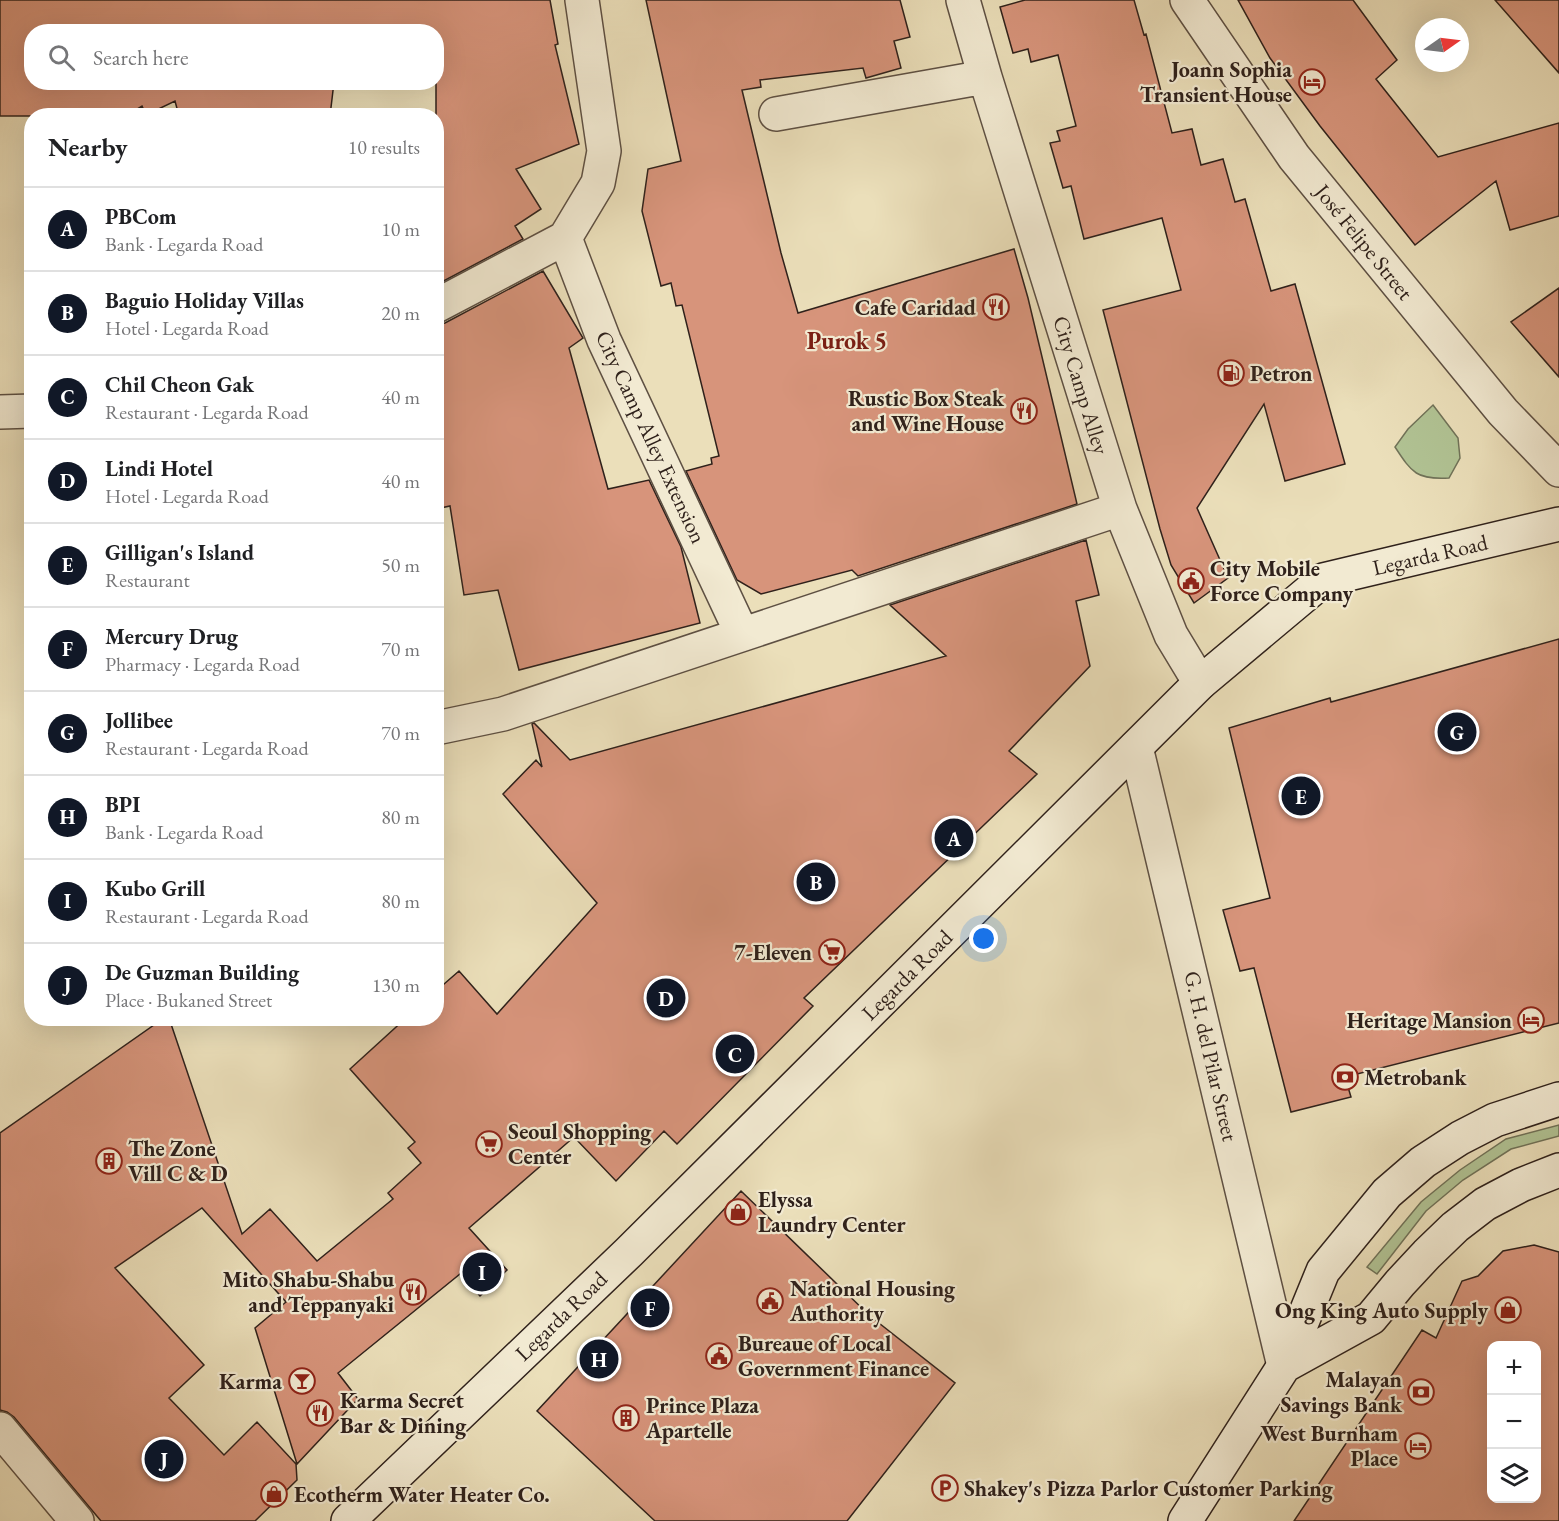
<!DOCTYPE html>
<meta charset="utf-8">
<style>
body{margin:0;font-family:"EB Garamond",serif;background:#f2f2f2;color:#202124}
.controls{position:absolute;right:18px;bottom:18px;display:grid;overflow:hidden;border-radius:12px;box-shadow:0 6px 24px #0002}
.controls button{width:54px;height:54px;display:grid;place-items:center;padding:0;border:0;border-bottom:2px solid #e0e0e0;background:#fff;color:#202124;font:30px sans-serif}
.compass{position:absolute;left:1415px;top:18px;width:54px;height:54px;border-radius:50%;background:#fff;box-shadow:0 6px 24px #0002;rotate:76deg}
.you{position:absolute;left:984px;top:939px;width:21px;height:21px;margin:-15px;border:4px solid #fff;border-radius:50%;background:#1a73e8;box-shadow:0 0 0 9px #1a73e833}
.badge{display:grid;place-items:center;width:39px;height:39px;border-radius:50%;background:#111827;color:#fff;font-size:20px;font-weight:700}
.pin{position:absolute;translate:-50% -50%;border:3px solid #fff;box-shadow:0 2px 6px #0006}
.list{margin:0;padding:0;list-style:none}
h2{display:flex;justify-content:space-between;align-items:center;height:78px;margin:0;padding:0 24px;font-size:26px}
h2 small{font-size:20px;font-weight:400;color:#757577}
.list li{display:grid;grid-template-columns:39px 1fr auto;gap:18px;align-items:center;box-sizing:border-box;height:84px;padding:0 24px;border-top:2px solid #e0e0e0}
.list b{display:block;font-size:22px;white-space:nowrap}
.list p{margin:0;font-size:20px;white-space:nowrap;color:#757577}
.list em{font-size:20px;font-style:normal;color:#757577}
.icon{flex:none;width:33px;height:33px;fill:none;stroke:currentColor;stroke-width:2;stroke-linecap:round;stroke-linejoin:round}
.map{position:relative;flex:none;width:1559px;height:1521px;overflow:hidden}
.search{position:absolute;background:#fff;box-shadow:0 6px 24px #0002;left:24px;top:24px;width:420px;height:66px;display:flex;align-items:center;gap:15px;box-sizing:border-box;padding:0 21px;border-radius:24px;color:#757577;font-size:22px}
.panel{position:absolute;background:#fff;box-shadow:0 6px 24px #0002;left:24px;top:108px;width:420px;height:918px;border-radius:24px}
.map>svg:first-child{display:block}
.green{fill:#b1c394;stroke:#707258;stroke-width:1.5}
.building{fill:#d7947b;stroke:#2f211b;stroke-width:1.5;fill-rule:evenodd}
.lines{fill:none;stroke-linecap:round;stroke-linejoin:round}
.minor-casing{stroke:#5e5043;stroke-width:36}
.tertiary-casing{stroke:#5e5043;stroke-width:36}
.secondary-casing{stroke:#2f211b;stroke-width:36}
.minor{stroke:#f2ead2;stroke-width:33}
.tertiary{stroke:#f2ead2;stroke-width:33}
.secondary{stroke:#f2ead2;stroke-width:33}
.labels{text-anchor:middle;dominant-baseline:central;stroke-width:4.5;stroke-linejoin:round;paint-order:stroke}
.poi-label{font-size:22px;font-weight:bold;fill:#2f211b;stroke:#f2ead2;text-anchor:start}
.street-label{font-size:22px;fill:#2f211b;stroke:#f2ead2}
.neighbourhood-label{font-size:24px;font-weight:bold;fill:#7a1f14;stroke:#f2ead2}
</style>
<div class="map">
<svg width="1559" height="1521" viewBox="0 0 1559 1521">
<rect width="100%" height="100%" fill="#ebdfba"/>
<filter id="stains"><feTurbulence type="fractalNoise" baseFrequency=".00333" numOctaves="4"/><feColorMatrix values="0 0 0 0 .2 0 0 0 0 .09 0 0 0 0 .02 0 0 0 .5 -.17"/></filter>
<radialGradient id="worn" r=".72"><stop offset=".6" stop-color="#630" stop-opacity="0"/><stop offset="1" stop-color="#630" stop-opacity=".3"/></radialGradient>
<!-- green -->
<path class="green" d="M1433 405 1458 438 1460 458 1449 478C1417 480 1412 473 1395 447L1408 429Z
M1559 1125V1136L1511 1149 1463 1180 1426 1211 1377 1274 1367 1267 1421 1202 1460 1170 1506 1139Z"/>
<!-- building -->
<path class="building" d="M0 0H550L558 44 555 45 579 144 516 169 541 209 515 226 523 239 436 285V32H32V82H334L330 116H179L175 101 146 115 142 106 126 116H0Z
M646 0H900L910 37 894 41 901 68 866 78 863 68 760 80 761 87 742 90 781 253 798 313 1014 249 1028 298 1077 504 858 576 852 570 761 594 737 580 686 471 712 464 711 458 719 456 682 305 676 306 671 283 661 286 642 211 648 169 681 161Z
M1025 0H1134L1144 35 1146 34 1172 133 1192 129 1201 165 1223 159 1235 202 1245 199 1271 291 1295 284 1345 464 1285 481 1264 404 1197 508 1228 578 1194 603 1171 565 1160 529 1103 310 1181 290 1162 218 1084 239 1071 186 1063 188 1050 143 1060 141 1057 131 1076 126 1058 55 1031 62 1028 49 1013 53 1000 7Z
M1238 0H1353L1397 60 1376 79 1438 157 1559 123V216L1510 230 1496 181 1415 245 1320 126 1270 58Z
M1495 0H1559V73Z
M543 271 583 338 569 348 608 489 649 480 681 547 700 623 519 670 498 590 464 595 450 506 436 509V325L445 323Z
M1559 288V377L1511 322Z
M1086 540 1099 595 1076 601 1090 666 1009 751 1037 774 804 998 813 1006 677 1144 664 1131 616 1181 574 1137 469 1228 507 1270 480 1296 460 1274 338 1373 358 1399 297 1464 255 1328 286 1302 202 1208 115 1268 204 1365 169 1398 224 1455 257 1422 296 1464 297 1480 255 1521H101L14 1417 7 1412 0 1410V1133L164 1018H169L242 1234 270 1209 317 1261 393 1199 388 1193 421 1163 408 1148 415 1142 350 1069 406 1018H436V991L459 971 497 1014 597 903 503 794 536 760 542 767 532 724 534 723 570 760 946 656 890 605Z
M1559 639V1023L1345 1077 1351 1097 1291 1112 1254 968 1240 971 1223 910 1270 898 1229 728 1330 698 1331 702Z
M741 1191 870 1316 955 1383 847 1521H655L537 1411Z
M1534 1245 1559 1252V1521H1294L1422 1330 1436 1338 1462 1281 1478 1276 1503 1251ZM1491 1346H1536V1498H1491Z"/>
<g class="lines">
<!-- minor casing -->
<g class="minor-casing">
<path id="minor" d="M963 0 985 77
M776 114 985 77 1120 509 1171 635 1200 683
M565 238 604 340 742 634
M436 306 565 238 598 183 604 151 582 0
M0 412 32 411
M436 728 503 714 1120 509
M0 1429 77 1521"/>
</g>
<!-- tertiary casing -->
<g class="tertiary-casing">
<path id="tertiary" d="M1187 0 1294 157 1503 412 1559 470
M1136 747 1284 1366"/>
</g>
<!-- secondary casing -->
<g class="secondary-casing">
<path id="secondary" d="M1284 1366 1371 1318 1400 1283 1427 1254 1455 1227 1485 1204 1521 1185 1559 1170
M348 1521 629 1252 1200 683 1323 580 1559 524
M1185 1521 1284 1366 1323 1271 1387 1193 1423 1162 1460 1138 1495 1120 1559 1099"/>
</g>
<!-- minor -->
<use href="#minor" class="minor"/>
<!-- tertiary -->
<use href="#tertiary" class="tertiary"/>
<!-- secondary -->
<use href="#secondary" class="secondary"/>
</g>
<!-- icons -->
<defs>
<g id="hotel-ring" transform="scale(1.35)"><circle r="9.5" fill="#f2ead2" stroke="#8f2418" stroke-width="1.5"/><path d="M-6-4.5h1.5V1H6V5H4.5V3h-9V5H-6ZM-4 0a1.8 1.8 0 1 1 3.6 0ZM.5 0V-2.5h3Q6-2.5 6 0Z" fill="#8f2418"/></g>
<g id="restaurant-ring" transform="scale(1.35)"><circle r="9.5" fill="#f2ead2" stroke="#8f2418" stroke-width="1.5"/><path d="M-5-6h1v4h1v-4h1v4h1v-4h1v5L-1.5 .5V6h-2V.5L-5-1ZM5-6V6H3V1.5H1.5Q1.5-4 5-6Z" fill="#8f2418"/></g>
<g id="fuel-ring" transform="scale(1.35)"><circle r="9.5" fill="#f2ead2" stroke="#8f2418" stroke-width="1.5"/><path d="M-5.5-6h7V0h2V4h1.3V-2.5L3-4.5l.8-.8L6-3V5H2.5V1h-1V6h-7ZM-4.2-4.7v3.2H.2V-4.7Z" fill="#8f2418"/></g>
<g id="civic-ring" transform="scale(1.35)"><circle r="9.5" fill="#f2ead2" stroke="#8f2418" stroke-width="1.5"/><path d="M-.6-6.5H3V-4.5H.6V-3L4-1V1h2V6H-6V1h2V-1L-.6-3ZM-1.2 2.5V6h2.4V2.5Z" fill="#8f2418"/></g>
<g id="supermarket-ring" transform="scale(1.35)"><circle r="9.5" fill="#f2ead2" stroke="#8f2418" stroke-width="1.5"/><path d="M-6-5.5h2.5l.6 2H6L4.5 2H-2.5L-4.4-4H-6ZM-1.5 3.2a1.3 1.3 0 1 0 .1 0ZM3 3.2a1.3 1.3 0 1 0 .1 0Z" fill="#8f2418"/></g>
<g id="bank-ring" transform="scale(1.35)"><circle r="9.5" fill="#f2ead2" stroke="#8f2418" stroke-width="1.5"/><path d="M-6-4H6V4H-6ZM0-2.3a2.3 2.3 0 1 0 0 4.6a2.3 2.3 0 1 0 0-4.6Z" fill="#8f2418"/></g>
<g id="building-ring" transform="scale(1.35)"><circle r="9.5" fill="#f2ead2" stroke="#8f2418" stroke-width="1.5"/><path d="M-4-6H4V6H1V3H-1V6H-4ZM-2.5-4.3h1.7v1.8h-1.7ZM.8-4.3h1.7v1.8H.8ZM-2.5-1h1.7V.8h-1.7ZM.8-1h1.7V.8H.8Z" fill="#8f2418"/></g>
<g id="shop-ring" transform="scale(1.35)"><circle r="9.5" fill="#f2ead2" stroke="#8f2418" stroke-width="1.5"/><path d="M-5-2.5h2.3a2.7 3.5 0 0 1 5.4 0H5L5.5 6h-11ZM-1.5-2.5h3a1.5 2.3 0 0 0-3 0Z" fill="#8f2418"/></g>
<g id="bar-ring" transform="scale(1.35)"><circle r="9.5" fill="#f2ead2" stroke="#8f2418" stroke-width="1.5"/><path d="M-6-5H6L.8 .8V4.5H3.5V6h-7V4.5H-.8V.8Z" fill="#8f2418"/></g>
<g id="parking-ring" transform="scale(1.35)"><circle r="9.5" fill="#f2ead2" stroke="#8f2418" stroke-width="1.5"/><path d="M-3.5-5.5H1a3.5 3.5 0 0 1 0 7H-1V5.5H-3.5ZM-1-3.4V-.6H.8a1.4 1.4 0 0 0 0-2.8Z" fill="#8f2418"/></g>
</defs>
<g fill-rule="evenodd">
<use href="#hotel-ring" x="1312" y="82"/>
<use href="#restaurant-ring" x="996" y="307"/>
<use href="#fuel-ring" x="1231" y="373"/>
<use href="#restaurant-ring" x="1024" y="411"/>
<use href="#civic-ring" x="1191" y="581"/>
<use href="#supermarket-ring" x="832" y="952"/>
<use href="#hotel-ring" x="1531" y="1020"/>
<use href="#bank-ring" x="1345" y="1077"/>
<use href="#supermarket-ring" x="489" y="1144"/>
<use href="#building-ring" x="109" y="1161"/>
<use href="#shop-ring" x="738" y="1212"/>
<use href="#restaurant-ring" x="413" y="1292"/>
<use href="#civic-ring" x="770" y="1301"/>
<use href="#shop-ring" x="1508" y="1310"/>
<use href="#civic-ring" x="719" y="1356"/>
<use href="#bar-ring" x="302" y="1381"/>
<use href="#bank-ring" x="1421" y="1392"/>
<use href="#restaurant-ring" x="320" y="1413"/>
<use href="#building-ring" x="626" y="1418"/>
<use href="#hotel-ring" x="1418" y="1446"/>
<use href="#parking-ring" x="945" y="1488"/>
<use href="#shop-ring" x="274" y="1494"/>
</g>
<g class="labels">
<!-- poi labels -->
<g class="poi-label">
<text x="1292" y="69" text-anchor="end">Joann Sophia<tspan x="1292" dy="25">Transient House</tspan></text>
<text x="976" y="307" text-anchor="end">Cafe Caridad</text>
<text x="1250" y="373">Petron</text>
<text x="1004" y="398" text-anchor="end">Rustic Box Steak<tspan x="1004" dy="25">and Wine House</tspan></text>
<text x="1210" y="568">City Mobile<tspan x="1210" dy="25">Force Company</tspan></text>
<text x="812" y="952" text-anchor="end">7-Eleven</text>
<text x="1512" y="1020" text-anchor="end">Heritage Mansion</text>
<text x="1364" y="1077">Metrobank</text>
<text x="508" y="1131">Seoul Shopping<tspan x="508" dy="25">Center</tspan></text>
<text x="128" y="1148">The Zone<tspan x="128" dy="25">Vill C &amp; D</tspan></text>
<text x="758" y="1199">Elyssa<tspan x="758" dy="25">Laundry Center</tspan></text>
<text x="394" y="1279" text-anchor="end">Mito Shabu-Shabu<tspan x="394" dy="25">and Teppanyaki</tspan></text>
<text x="790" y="1288">National Housing<tspan x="790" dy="25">Authority</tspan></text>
<text x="1488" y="1310" text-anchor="end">Ong King Auto Supply</text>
<text x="738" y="1343">Bureaue of Local<tspan x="738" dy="25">Government Finance</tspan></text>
<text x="1402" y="1379" text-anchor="end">Malayan<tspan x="1402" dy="25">Savings Bank</tspan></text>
<text x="282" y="1381" text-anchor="end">Karma</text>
<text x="340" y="1400">Karma Secret<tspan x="340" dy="25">Bar &amp; Dining</tspan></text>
<text x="646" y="1405">Prince Plaza<tspan x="646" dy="25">Apartelle</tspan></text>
<text x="1398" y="1433" text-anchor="end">West Burnham<tspan x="1398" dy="25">Place</tspan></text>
<text x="964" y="1488">Shakey's Pizza Parlor Customer Parking</text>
<text x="294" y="1494">Ecotherm Water Heater Co.</text>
</g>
<!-- street labels -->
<g class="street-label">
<text transform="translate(1364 242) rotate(51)">José Felipe Street</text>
<text transform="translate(1081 385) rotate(73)">City Camp Alley</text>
<text transform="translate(651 437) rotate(65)">City Camp Alley Extension</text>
<text transform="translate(1430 555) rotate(-13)">Legarda Road</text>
<text transform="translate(907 975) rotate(-45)">Legarda Road</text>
<text transform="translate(1211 1056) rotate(77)">G. H. del Pilar Street</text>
<text transform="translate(561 1316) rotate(-44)">Legarda Road</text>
</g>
<!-- neighbourhood labels -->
<g class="neighbourhood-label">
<text x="847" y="340">Purok 5</text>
</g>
</g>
<rect width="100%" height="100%" filter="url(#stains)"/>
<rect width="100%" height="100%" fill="url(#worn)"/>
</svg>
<div class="controls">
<button>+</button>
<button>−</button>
<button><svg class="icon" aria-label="layers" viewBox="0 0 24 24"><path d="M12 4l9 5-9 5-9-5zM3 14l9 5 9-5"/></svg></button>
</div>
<svg class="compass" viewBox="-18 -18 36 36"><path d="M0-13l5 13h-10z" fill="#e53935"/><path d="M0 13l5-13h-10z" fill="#757577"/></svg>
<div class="you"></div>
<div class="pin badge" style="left:954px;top:838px">A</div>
<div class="pin badge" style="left:816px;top:882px">B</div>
<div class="pin badge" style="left:735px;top:1054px">C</div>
<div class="pin badge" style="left:666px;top:998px">D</div>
<div class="pin badge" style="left:1301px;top:796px">E</div>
<div class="pin badge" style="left:650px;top:1308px">F</div>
<div class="pin badge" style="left:1457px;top:732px">G</div>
<div class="pin badge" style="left:599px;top:1359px">H</div>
<div class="pin badge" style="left:482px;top:1272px">I</div>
<div class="pin badge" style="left:164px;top:1459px">J</div>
<div class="search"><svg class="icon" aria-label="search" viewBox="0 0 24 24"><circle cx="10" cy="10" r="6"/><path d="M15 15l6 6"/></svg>Search here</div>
<section class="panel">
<h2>Nearby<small>10 results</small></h2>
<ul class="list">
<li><span class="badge">A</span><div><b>PBCom</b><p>Bank · Legarda Road</p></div><em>10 m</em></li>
<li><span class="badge">B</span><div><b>Baguio Holiday Villas</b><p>Hotel · Legarda Road</p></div><em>20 m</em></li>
<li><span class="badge">C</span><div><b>Chil Cheon Gak</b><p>Restaurant · Legarda Road</p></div><em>40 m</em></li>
<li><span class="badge">D</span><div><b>Lindi Hotel</b><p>Hotel · Legarda Road</p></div><em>40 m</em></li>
<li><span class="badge">E</span><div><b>Gilligan's Island</b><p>Restaurant</p></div><em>50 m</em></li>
<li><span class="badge">F</span><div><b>Mercury Drug</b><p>Pharmacy · Legarda Road</p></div><em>70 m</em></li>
<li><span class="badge">G</span><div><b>Jollibee</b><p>Restaurant · Legarda Road</p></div><em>70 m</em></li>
<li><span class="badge">H</span><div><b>BPI</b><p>Bank · Legarda Road</p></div><em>80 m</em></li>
<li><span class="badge">I</span><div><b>Kubo Grill</b><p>Restaurant · Legarda Road</p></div><em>80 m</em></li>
<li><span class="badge">J</span><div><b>De Guzman Building</b><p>Place · Bukaned Street</p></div><em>130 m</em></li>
</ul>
</section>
</div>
